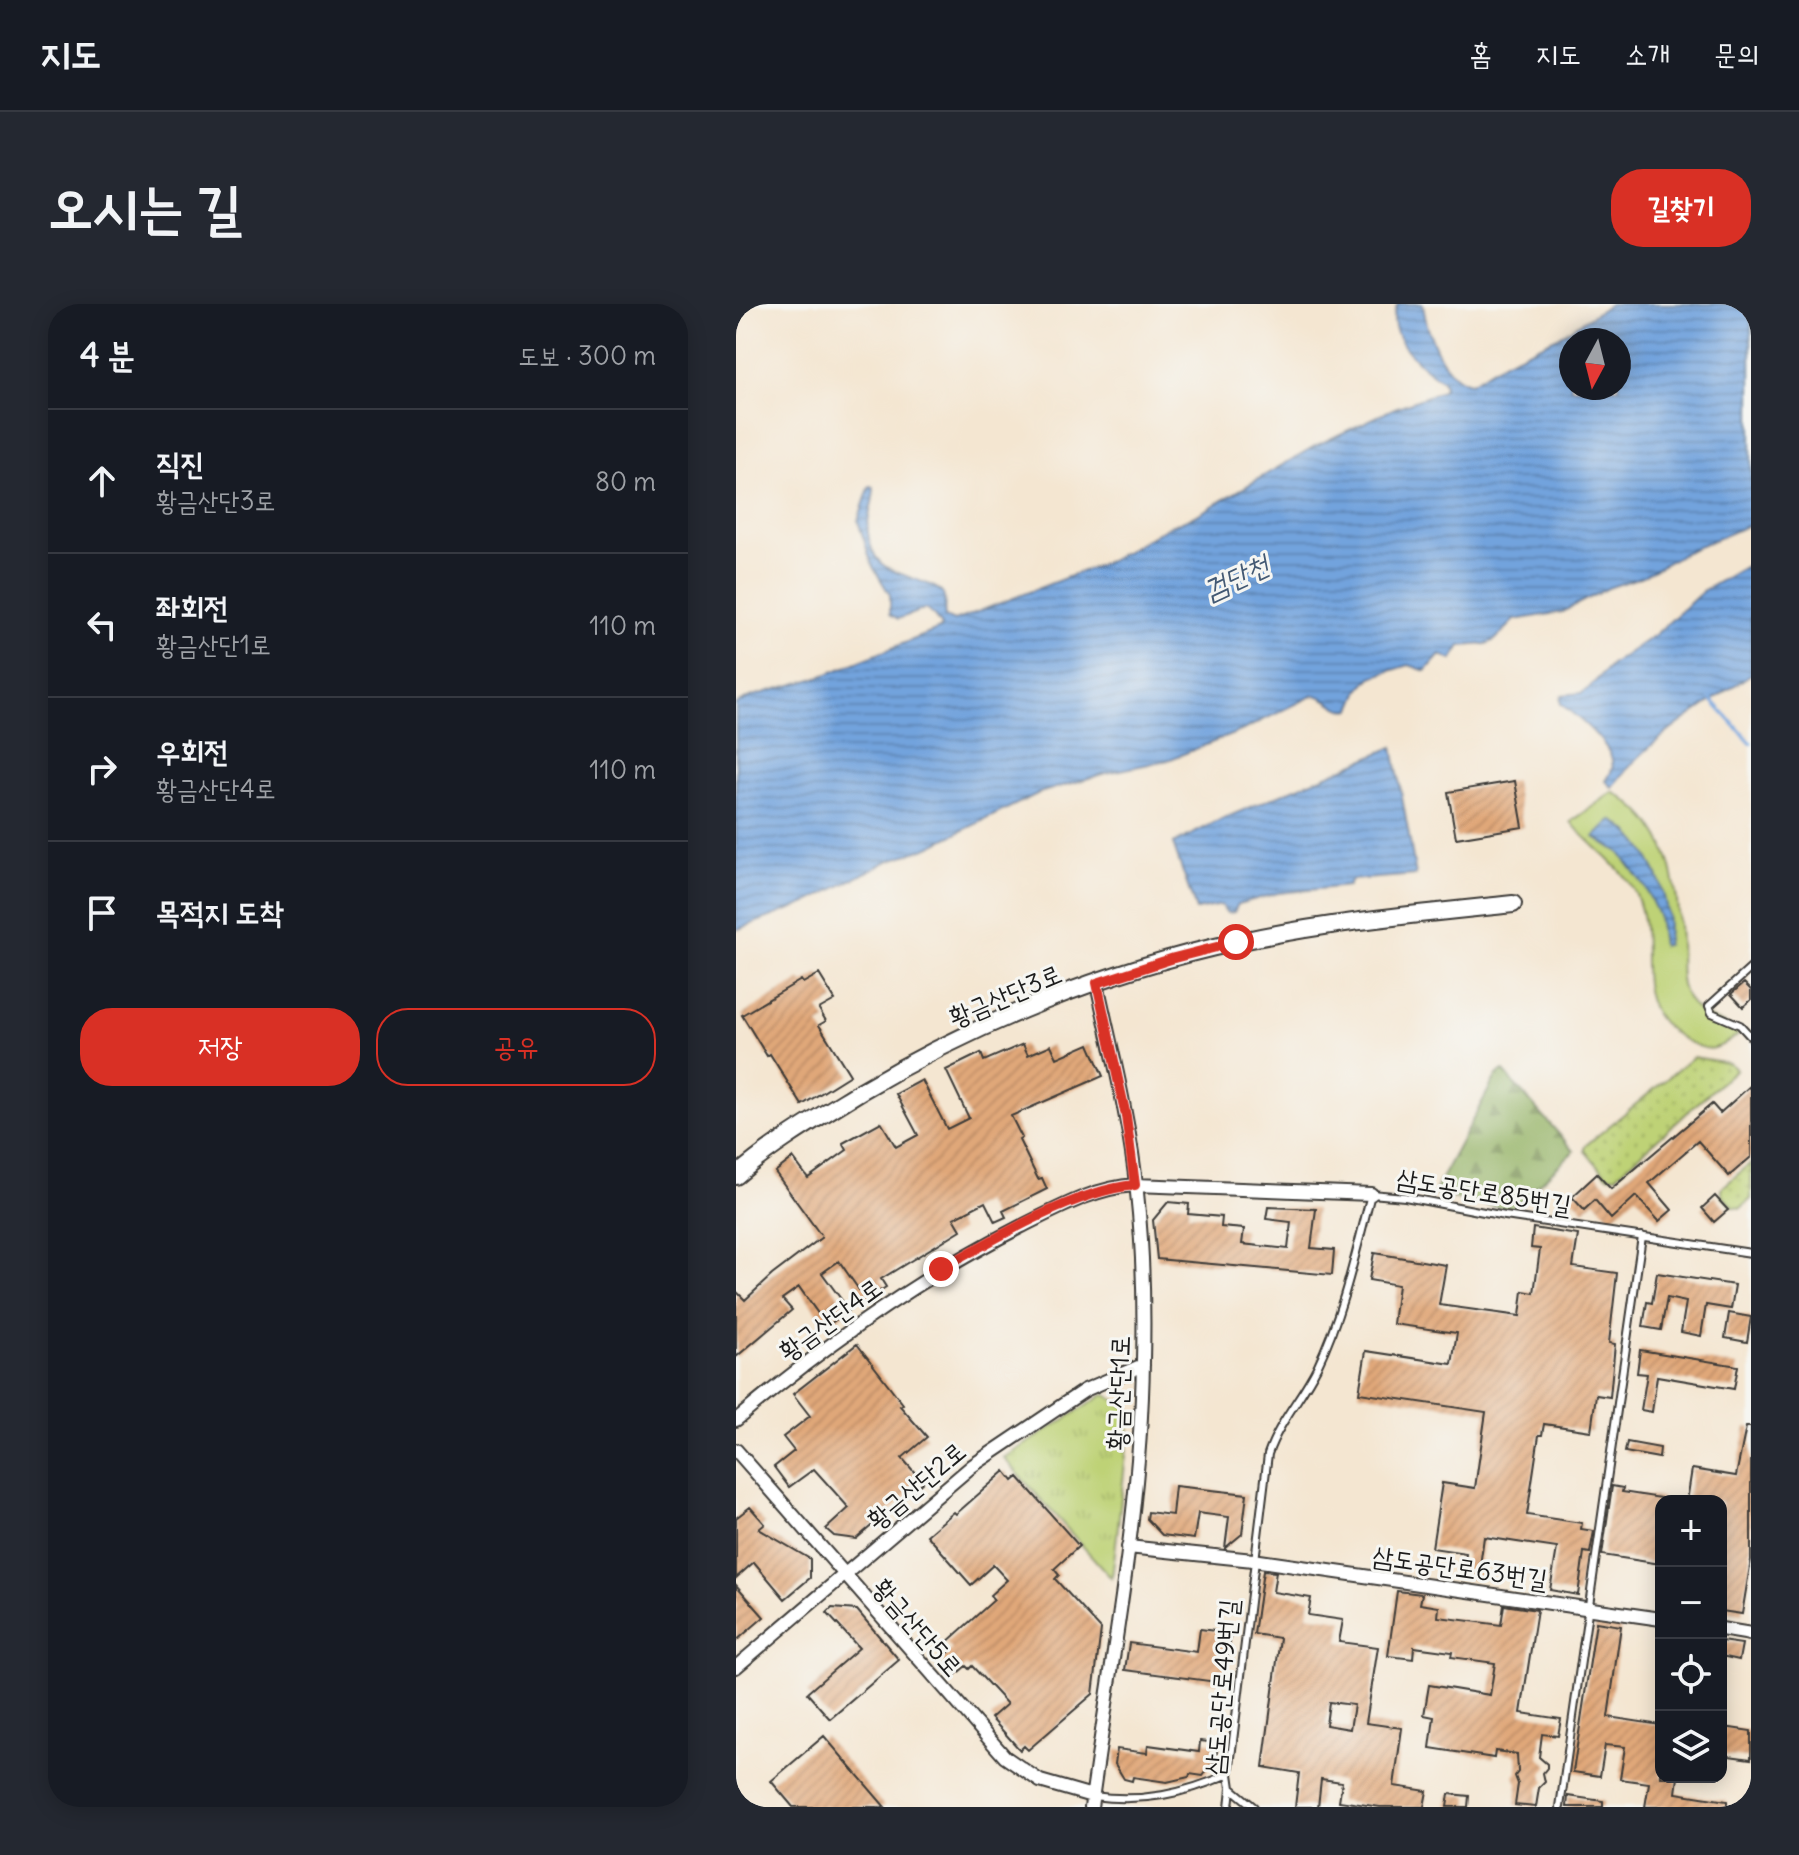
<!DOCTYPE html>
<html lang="ko">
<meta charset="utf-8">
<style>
body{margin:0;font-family:Delius,"Poor Story",sans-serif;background:#242831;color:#f1f3f6}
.controls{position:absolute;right:24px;bottom:24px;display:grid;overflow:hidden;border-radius:16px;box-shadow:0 4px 20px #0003}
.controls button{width:72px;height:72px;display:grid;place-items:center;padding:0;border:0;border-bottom:2px solid #363941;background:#171b24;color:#f1f3f6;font:40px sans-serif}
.compass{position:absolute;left:823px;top:24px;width:72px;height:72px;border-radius:50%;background:#171b24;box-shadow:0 4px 20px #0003;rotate:187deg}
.stop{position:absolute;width:24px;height:24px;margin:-18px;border:6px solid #d93025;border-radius:50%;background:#fff}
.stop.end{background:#d93025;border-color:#fff;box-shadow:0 2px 8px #0008}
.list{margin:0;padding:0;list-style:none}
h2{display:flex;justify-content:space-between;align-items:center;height:104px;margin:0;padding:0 32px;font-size:34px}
h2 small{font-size:26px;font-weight:400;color:#9ea1a6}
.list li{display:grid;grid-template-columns:52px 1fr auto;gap:24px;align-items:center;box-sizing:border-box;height:144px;padding:0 32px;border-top:2px solid #363941}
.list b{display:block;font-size:30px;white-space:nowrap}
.list p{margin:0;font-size:26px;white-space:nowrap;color:#9ea1a6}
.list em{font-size:26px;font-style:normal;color:#9ea1a6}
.actions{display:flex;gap:16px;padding:24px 32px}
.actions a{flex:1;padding:18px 0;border:2px solid #d93025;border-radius:32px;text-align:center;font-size:28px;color:#d93025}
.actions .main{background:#d93025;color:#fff}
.icon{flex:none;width:44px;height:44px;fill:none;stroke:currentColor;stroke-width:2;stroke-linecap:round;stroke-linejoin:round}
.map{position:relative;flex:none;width:1015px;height:1503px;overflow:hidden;border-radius:32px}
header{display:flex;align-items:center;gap:48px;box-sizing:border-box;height:112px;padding:0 40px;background:#171b24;border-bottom:2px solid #363941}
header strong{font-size:38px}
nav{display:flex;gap:44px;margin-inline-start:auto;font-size:28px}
.intro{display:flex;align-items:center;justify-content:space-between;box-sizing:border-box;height:192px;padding:0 48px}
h1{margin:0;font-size:56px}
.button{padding:20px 36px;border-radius:32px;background:#d93025;color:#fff;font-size:28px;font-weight:700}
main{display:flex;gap:48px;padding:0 48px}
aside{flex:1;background:#171b24;border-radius:32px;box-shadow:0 4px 20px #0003}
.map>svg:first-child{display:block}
.grass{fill:#bed276;stroke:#6d7749;stroke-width:2}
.forest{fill:url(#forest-firs);stroke:#596842;stroke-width:2}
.park{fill:url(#park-tufts);stroke:#6d7749;stroke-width:2}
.garden{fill:url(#garden-dots);stroke:#6d7749;stroke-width:2}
.water{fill:url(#water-rules);stroke:#47607c;stroke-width:2;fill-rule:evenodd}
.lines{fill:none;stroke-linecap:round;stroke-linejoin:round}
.stream{stroke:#72a3dd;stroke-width:4}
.building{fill:url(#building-hatch);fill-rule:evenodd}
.service-casing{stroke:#3c3a37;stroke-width:10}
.minor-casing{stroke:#3c3a37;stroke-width:16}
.tertiary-casing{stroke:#3c3a37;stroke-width:20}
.service{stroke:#fff;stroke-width:6}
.minor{stroke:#fff;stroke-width:12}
.tertiary{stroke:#fff;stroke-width:16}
.route{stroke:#d93025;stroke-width:10}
.labels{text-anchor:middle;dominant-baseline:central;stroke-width:6;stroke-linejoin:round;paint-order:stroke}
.street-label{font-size:26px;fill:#1c1c1c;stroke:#f6f6f2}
.water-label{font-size:28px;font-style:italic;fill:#435973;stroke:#f6f6f2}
</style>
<header>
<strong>지도</strong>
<nav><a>홈</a><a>지도</a><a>소개</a><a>문의</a></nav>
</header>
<div class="intro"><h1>오시는 길</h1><a class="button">길찾기</a></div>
<main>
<aside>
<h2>4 분<small>도보 · 300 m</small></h2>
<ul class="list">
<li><svg class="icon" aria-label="ahead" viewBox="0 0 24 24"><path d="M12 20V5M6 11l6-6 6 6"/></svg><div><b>직진</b><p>황금산단3로</p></div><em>80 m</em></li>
<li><svg class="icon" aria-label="left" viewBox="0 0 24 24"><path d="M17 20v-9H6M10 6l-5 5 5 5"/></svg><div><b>좌회전</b><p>황금산단1로</p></div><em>110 m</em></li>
<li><svg class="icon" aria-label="right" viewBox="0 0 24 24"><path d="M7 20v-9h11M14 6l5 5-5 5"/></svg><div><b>우회전</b><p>황금산단4로</p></div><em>110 m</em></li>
<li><svg class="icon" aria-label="arrive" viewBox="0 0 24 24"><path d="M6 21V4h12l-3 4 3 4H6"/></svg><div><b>목적지 도착</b></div></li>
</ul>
<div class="actions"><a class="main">저장</a><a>공유</a></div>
</aside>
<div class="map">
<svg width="1015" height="1503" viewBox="0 0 1015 1503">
<defs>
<pattern id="forest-firs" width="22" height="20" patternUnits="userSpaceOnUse" patternTransform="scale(2)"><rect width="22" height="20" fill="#96b467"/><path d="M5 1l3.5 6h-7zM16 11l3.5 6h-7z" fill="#7a9254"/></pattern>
<pattern id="park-tufts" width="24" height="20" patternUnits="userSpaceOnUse" patternTransform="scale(2)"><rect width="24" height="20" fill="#bed276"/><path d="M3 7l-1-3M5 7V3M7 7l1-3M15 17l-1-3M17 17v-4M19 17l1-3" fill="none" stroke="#a3b466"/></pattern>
<pattern id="garden-dots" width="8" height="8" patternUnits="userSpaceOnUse" patternTransform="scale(2)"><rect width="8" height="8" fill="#bed276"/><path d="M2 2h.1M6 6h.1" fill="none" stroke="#a3b466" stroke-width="1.8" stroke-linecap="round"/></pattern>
<pattern id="water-rules" width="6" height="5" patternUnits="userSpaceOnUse" patternTransform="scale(2)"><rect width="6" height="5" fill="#72a3dd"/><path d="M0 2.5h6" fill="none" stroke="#5d84b2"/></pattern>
<pattern id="building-hatch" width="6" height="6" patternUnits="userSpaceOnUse" patternTransform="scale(2)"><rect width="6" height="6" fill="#e0a779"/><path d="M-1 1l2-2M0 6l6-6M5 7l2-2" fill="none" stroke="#c08f68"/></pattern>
</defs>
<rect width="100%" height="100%" fill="#f6f6f2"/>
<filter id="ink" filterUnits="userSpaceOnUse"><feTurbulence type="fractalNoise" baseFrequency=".0125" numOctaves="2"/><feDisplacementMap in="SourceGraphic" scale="16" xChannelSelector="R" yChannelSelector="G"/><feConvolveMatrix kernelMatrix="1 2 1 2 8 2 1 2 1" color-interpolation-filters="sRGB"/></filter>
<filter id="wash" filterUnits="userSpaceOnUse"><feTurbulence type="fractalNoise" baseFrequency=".006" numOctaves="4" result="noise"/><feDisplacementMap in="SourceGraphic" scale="32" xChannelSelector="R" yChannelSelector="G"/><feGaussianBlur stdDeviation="1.8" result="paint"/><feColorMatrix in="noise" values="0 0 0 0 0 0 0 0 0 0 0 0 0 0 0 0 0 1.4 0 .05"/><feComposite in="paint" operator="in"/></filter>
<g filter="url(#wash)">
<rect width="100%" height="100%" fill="#f4e6d1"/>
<!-- grass -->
<path class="grass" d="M877 488C936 520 941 577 944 638 945 652 943 667 946 681 955 720 997 715 1002 731 978 747 974 750 947 735 886 700 923 645 900 591 887 562 855 543 835 518Z"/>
<!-- forest -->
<path class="forest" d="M767 767 838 847 777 903 769 904 701 892 700 886 706 873 760 772Z"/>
<!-- park -->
<path class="park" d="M369 1090 395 1106 376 1275 268 1154Z"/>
<!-- garden -->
<path class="garden" d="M957 753 993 759 1000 765 880 872 871 871 849 847V842Z
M1015 859V895L1005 904 997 903 986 891V884Z"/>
<!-- water -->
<path class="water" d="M662 0H687C690 25 706 74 734 79L770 57 822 33 874 0H1015V220L952 247 907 272 872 284 826 308 779 316 759 336 750 340 725 342 716 356 704 351 690 367 673 361 635 373 624 386 616 405C600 409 593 392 578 391L505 427 432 456 370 469 303 489 193 543 152 557 71 599 0 626V400L17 392 84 373 204 325 205 322 197 311 189 305 162 315 154 310V291L136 261 122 217 133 184 136 182 138 184C138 199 130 214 132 229 137 268 159 266 189 279 195 281 202 284 206 289 211 295 207 305 209 313L218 317 373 257 434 222 461 211 579 142 659 104 706 87 708 82 706 77C683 61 646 30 662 0ZM883 36V84H835V36Z
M1015 259V370C970 402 907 438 877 484L870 477C872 473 875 470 876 465 882 444 840 412 825 400L824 395 826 391 846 389 853 384 875 361 920 330 967 287Z
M657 443 680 571 615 576 612 582 542 589 502 600 498 608 491 609 485 601 460 606 437 540 484 516Z
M876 516C915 537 939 600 930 641L926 642 922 611 909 583 884 549 859 533Z"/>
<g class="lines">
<!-- stream -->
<path class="stream" d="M974 394 1015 439"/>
</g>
<g id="blocks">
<!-- building -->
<path class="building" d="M779 477 787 523 720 534 712 488Z
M83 670 99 696 83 705 90 717 83 721 114 771 66 801 34 750 31 752 6 711 65 676 67 679Z
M1008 679 1015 686V696L1007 703 995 690Z
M287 740 292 751 315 741 321 754 353 740 367 772 275 812 286 834 283 836 302 875 306 874 311 885 267 907 270 913 259 918 249 898 218 914 225 926 145 975 150 983 130 996 103 957 86 969 113 1006 91 1022 63 983 46 995 56 1006 0 1053V987L9 996 36 971 86 933 39 868 57 854 72 874 111 846 107 839 145 818 160 843 182 831 160 790 186 776 211 825 233 814 210 766 245 749 248 757Z
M1015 781V853L993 872 962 837 913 879 936 906 923 917 900 892 875 915 859 896 848 906 836 893 861 870 875 885 976 800 984 809Z
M979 892 992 906 978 918 966 904Z
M432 898 453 900 452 910 486 913 485 923 508 925 506 940 552 945 555 918 530 915 532 903 580 905 575 944 598 946 596 971 421 955 417 916Z
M797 924 842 931 837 963 881 969 873 1039 879 1040 874 1093 860 1091 855 1127 808 1120 806 1131H803L791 1211 846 1219 845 1225 858 1227 854 1249 848 1248 842 1291 814 1286 821 1244 748 1233 742 1276 727 1274 730 1249 696 1244 706 1179 739 1184 750 1108 623 1089 630 1047 716 1060 721 1029 657 1020 662 981 633 976 638 949 710 961 703 1001 784 1012 787 987 798 989 804 945 795 944Z
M921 969 999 981 995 1005 970 1001 965 1032 945 1028 950 998 931 994 925 1026 907 1023 911 998 916 999Z
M993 1009 1015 1013 1011 1038 989 1034Z
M121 1040 167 1100 164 1102 191 1133 166 1154 187 1178 120 1235 98 1232 90 1225 113 1204 78 1165 53 1183 38 1163 58 1147 47 1133 74 1112 57 1090Z
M904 1046 1002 1062 998 1085 921 1072 916 1108 905 1106 911 1070 901 1069Z
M1010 1123H1015V1256L1006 1310 985 1307V1197H951L956 1165 1000 1172Z
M891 1138 924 1144 923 1154 889 1148Z
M269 1167 277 1177 282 1173 343 1242 318 1265 323 1271 319 1275 365 1325 357 1390 292 1446 288 1442 284 1446 255 1414 271 1400 236 1362 233 1365 230 1362 218 1372 204 1356 216 1346 210 1339 258 1296 254 1291 271 1276 257 1261 235 1281 191 1231 218 1208 220 1210Z
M439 1182 511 1190 506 1230 489 1244 493 1213 462 1209 458 1235 426 1231 411 1215 412 1208 436 1211Z
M876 1182 887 1184 886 1188 925 1194V1260L866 1251Z
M14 1203 29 1220 23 1225 74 1255V1274L49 1295 18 1258 0 1274V1214Z
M527 1267 540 1268 537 1288 575 1294 572 1311 607 1316 603 1338 642 1343 630 1419 666 1424 658 1482 691 1487 688 1503H644L603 1497 606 1478 585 1475 582 1503H559L563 1469 527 1463 544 1334 518 1330ZM593 1398 618 1401 614 1425 590 1421Z
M0 1281 28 1313 0 1337Z
M661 1287 686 1290 684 1300 703 1303 702 1313 765 1321 768 1301 801 1306 785 1409 825 1415 822 1432 806 1430 803 1453 811 1460V1464L807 1469 809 1478 803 1484 800 1503 779 1501 782 1480 779 1472 782 1468 781 1450 759 1447 758 1454 694 1444 698 1413 688 1411 693 1381 754 1391 759 1359 715 1353 716 1348 678 1343 677 1355 652 1352Z
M96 1304 121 1306 163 1356 94 1415 71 1389 123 1344 91 1309Z
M860 1318 885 1322 872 1413 925 1421V1473H942L940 1489 991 1497V1503H909L913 1479 884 1475 889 1443 869 1441 864 1472 837 1468Z
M464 1325 495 1329 488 1379 389 1366 393 1339 461 1348Z
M985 1337 1006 1340 1003 1356 985 1352Z
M988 1423 1015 1427V1455L985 1451Z
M88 1432 149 1503H57L35 1477Z
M464 1437 482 1439 480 1455 467 1472 454 1470 453 1473 431 1478 397 1473 396 1477 388 1475 379 1460 381 1445 411 1449 412 1441 463 1448Z
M713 1490 733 1492 732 1503H711Z
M832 1492 867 1497V1503H831Z"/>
</g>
</g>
<g filter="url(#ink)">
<use href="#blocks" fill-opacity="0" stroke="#3c3a37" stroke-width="2"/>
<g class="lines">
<!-- service casing -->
<g class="service-casing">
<path id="service" d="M1015 664 973 702 976 709 1004 721 1015 733
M357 1492C406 1499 448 1490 493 1470
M493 1503 495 1484
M518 1503 495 1484 493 1470 532 1150C543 1118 566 1093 581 1063 607 1009 620 948 635 890L669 893 769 912 1015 949
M824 1503 906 932"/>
</g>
<!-- minor casing -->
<g class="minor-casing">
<path id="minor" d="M0 1116C89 1041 181 975 284 923 321 905 357 884 399 881L635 890
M0 1146 269 1453 304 1477 356 1492
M392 1243 517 1256 925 1315
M985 1325 1015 1330
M0 1363 236 1162 349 1086 407 1061
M355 1503C375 1355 405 1207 407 1057 409 975 405 889 389 809 381 765 370 722 361 679"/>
</g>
<!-- tertiary casing -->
<g class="tertiary-casing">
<path id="tertiary" d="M0 872C38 839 83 813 125 787 240 719 370 666 501 638 592 618 684 610 777 600"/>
</g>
<!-- service -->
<use href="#service" class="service"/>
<!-- minor -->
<use href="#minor" class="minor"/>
<!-- tertiary -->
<use href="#tertiary" class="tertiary"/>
</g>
</g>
<g class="lines" filter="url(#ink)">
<!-- route -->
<path class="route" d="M205 965C257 935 340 886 399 881L390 812 361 679 438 654 500 638"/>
</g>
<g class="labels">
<!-- street labels -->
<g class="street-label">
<text transform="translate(269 691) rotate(-23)">황금산단3로</text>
<text transform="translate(748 887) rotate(9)">삼도공단로85번길</text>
<text transform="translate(94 1015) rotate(-36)">황금산단4로</text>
<text transform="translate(382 1089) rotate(-88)">황금산단1로</text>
<text transform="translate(180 1181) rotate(-40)">황금산단2로</text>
<text transform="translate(724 1263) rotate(8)">삼도공단로63번길</text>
<text transform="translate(182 1323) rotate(49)">황금산단5로</text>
<text transform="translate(485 1383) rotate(-85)">삼도공단로49번길</text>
</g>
<!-- water labels -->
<g class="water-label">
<text transform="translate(500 273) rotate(-25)">검단천</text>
</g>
</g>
</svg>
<div class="controls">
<button>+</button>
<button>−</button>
<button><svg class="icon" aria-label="locate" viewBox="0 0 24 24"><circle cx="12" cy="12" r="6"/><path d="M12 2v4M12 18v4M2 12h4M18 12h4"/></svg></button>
<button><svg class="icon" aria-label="layers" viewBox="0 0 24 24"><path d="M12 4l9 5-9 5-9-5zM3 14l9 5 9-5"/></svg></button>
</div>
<svg class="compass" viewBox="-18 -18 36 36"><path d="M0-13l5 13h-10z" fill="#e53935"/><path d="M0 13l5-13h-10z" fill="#9ea1a6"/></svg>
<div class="stop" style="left:500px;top:638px"></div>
<div class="stop end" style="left:205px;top:965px"></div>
</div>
</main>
